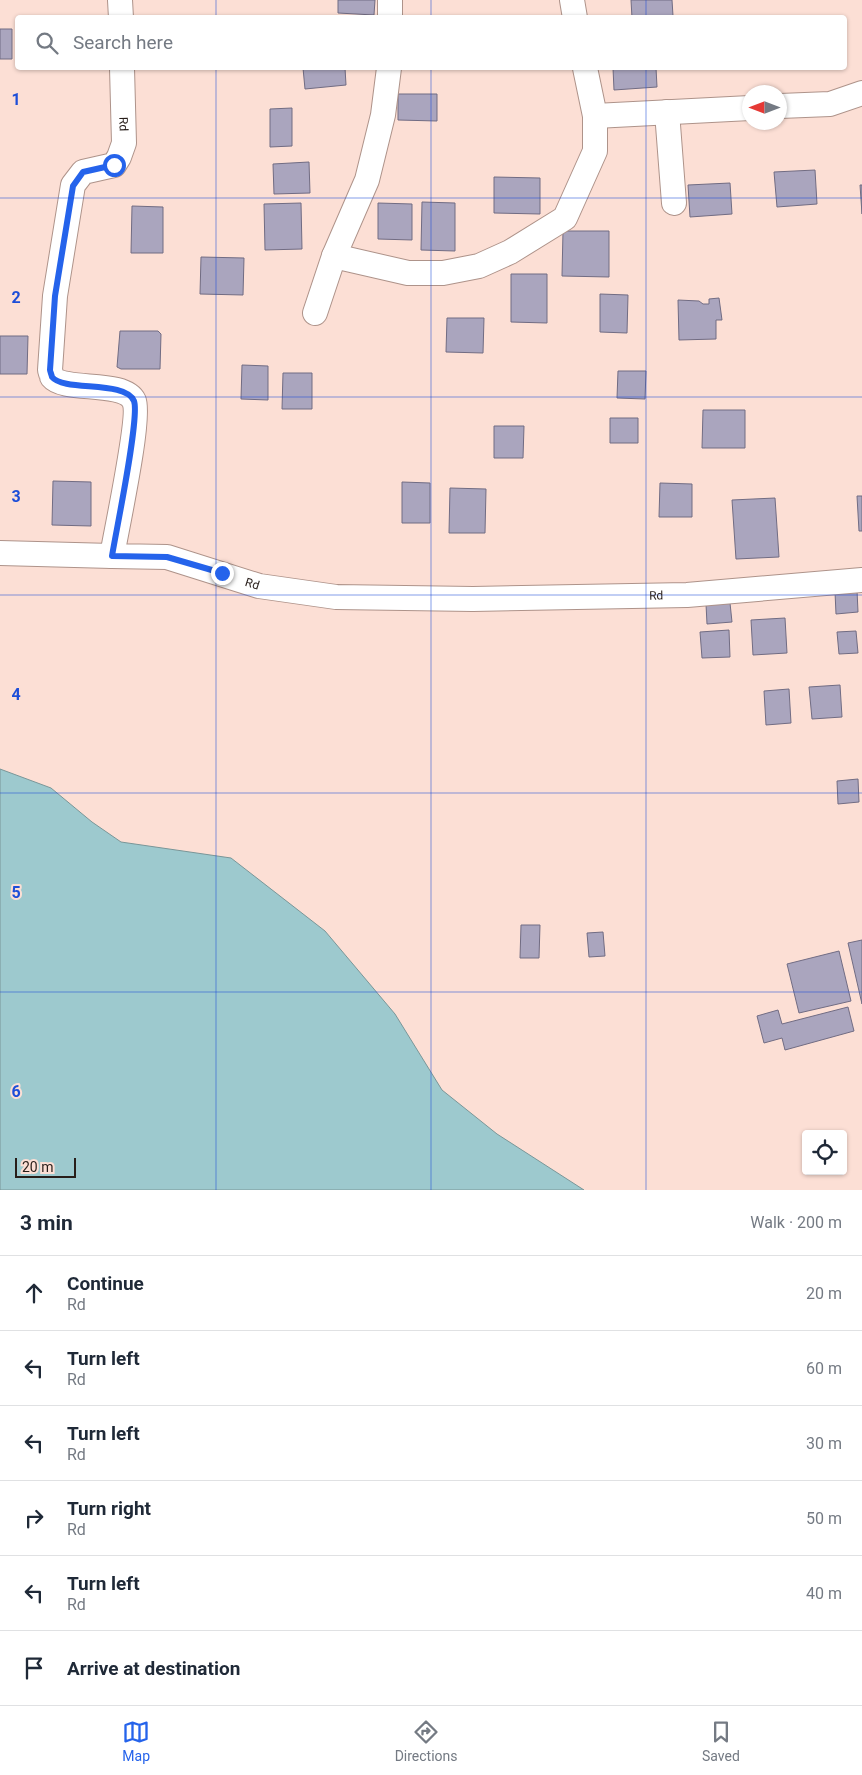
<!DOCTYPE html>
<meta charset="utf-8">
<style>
body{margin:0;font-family:Roboto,sans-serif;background:#f2f2f3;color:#1f2937}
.controls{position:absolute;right:15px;bottom:15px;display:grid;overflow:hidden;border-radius:5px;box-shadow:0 1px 4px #0004}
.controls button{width:45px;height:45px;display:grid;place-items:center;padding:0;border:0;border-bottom:1px solid #e0e1e3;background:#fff;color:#1f2937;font:25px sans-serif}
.compass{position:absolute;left:742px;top:85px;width:45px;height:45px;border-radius:50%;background:#fff;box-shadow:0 1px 4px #0004;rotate:270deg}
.scale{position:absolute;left:15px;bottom:12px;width:61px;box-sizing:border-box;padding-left:5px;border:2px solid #281e1a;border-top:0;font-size:14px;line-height:18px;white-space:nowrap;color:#281e1a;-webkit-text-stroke:4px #fcdfd5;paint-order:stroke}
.stop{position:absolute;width:15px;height:15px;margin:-11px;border:4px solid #2563eb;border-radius:50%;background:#fff}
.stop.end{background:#2563eb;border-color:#fff;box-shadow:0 1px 5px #0008}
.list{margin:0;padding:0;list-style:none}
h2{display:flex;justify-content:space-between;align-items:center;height:65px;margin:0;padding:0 20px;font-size:21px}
h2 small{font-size:16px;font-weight:400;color:#747a83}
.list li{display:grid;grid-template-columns:32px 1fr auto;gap:15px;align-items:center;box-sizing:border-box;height:75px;padding:0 20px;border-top:1px solid #e0e1e3}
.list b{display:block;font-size:19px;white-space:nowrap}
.list p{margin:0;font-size:16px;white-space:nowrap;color:#747a83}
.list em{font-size:16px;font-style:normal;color:#747a83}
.icon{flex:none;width:28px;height:28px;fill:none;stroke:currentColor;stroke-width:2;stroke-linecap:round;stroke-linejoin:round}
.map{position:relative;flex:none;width:862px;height:1190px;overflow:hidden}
.search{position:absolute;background:#fff;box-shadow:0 1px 4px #0004;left:15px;right:15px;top:15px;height:55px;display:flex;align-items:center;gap:12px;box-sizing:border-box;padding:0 18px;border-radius:5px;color:#747a83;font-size:19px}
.sheet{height:515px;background:#fff}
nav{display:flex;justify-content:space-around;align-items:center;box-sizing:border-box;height:70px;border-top:1px solid #e0e1e3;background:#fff;font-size:14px;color:#747a83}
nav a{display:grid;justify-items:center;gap:2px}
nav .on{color:#2563eb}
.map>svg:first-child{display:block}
.water{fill:#9dc9ce;stroke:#7a9698}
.building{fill:#aaa5be;stroke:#716c83}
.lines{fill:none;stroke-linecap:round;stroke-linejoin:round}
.street-casing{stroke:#ae938a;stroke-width:26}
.street{stroke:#fff;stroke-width:24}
.route{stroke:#2563eb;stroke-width:6}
.grid{fill:none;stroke:#1d4ed8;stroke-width:1;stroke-opacity:0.55}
.labels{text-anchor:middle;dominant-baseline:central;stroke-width:4;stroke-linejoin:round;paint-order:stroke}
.street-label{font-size:12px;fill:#281e1a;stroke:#fcdfd5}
.grid-label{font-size:16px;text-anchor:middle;font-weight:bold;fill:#1d4ed8;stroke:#fcdfd5;stroke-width:4;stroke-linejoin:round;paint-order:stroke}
</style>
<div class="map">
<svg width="862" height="1190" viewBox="0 0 862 1190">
<rect width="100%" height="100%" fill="#fcdfd5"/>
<!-- water -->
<path class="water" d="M0 769 51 788 92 822 121 842 231 858 325 931 395 1014 442 1090 497 1134 584 1190H0Z"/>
<!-- building -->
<path class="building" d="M338 0H375L374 15 338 13Z
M631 0H672L673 16 632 18Z
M0 29H12V59H0Z
M303 68H345L346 85 305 89Z
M613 68H656L657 87 614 90Z
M398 94H437V121L398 120Z
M292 108V146L270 147V109Z
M309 162 310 193 274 194 273 164Z
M815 170 817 204 777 207 774 172Z
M494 177 540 178V214L494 213Z
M730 183 732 214 690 217 688 185Z
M860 185H862V214Z
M422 202 455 203V251L421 250Z
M301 203 302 249 265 250 264 204Z
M378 203 412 204V240L378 239Z
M132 206 163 207V253H131Z
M563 231H609V277L562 276Z
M201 257 244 258 243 295 200 294Z
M511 274H547V323L511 322Z
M600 294 628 295 627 333 600 332Z
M719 298 722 320H716V339L679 340 678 300 699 301 703 304H709V299Z
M447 318H484L483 353 446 352Z
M120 331H158L161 334 160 369H121L117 367Z
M0 336H28L27 374H0Z
M242 365 268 366V400L241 399Z
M618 371H646L645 399 617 398Z
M283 373H312V409H282Z
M703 410H745V448H702Z
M610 418H638V443H610Z
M494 426H524L523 458H494Z
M53 481 91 482V526L52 525Z
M402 482 430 483V523H402Z
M660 483 692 484V517H659Z
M450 488 486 489 485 533H449Z
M857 496H862V531H859Z
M775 498 779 557 736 559 732 500Z
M857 590 858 612 836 614 835 592Z
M730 603 732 622 707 624 706 604Z
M785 618 787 653 753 655 751 620Z
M729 630 730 657 702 658 700 632Z
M856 631 858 653 839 654 837 632Z
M840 685 842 717 812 719 809 687Z
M789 689 791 723 766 725 764 691Z
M858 779 859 802 838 804 837 781Z
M521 925H540L539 958H520Z
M603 932 605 956 589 957 587 933Z
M862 940V1004L848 943Z
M839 951 851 1001 799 1013 787 964Z
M848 1007 854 1031 785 1050 782 1038 764 1043 757 1016 778 1010 782 1024Z"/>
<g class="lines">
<!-- street casing -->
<g class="street-casing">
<g id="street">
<path d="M120 0 121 18"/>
<path d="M390 0V18"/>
<path d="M572 0 575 18"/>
<path id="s1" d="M122 68 124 143 119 157 114 165 83 172 73 185 55 296 50 370C50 371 52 376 52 377 64 392 124 380 134 401 141 416 116 532 112 556L167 557 259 586 336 597 473 599 687 595 862 580"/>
<path d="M585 68 595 116 750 108"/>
<path d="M780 106 830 104 862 93"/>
<path d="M667 112 674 203"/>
<path d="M334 256 408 273H443L479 266 510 252 565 218 595 151V116"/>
<path d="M315 313 334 256 367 180 383 115 389 68"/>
<path d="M0 553 112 556"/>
</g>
</g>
<!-- street -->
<use href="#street" class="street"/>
</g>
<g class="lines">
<!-- route -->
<path class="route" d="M114 165 83 172 73 186 55 296 50 370C50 371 52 376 52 377 64 392 125 380 134 401 140 417 116 531 112 556L167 557 222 573"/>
</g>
<!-- grid -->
<path class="grid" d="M216 0V18M431 0V18M646 0V18M216 68V1190M431 68V1190M646 68V1190M0 198H862M0 397H862M0 595H862M0 793H862M0 992H862"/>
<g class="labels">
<!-- street labels -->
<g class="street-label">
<text stroke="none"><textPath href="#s1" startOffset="56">Rd</textPath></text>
<text stroke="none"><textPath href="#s1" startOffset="731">Rd</textPath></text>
<text stroke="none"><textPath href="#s1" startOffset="1136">Rd</textPath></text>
</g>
</g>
<g class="grid-label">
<text x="16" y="105">1</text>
<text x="16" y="303">2</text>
<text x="16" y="502">3</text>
<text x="16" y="700">4</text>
<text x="16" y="898">5</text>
<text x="16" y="1097">6</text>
</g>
</svg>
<div class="controls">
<button><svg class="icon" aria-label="locate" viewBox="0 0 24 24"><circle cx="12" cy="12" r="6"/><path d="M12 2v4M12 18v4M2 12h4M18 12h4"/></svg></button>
</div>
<svg class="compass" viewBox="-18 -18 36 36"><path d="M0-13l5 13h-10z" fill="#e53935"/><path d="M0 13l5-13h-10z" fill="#747a83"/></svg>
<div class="scale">20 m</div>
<div class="stop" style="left:114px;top:165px"></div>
<div class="stop end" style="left:222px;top:573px"></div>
<div class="search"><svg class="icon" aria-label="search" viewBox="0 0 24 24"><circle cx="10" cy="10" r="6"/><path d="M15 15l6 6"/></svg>Search here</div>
</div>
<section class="sheet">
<h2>3 min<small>Walk · 200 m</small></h2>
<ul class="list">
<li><svg class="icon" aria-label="ahead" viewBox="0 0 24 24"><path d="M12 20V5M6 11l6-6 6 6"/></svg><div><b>Continue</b><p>Rd</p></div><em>20 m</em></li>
<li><svg class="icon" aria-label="left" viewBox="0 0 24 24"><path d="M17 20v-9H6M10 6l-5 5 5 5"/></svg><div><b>Turn left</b><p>Rd</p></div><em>60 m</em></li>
<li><svg class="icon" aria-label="left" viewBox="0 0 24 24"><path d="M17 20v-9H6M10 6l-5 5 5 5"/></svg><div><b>Turn left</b><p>Rd</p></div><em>30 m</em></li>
<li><svg class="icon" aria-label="right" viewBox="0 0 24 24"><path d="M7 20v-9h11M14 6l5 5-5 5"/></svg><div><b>Turn right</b><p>Rd</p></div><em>50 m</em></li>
<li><svg class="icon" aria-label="left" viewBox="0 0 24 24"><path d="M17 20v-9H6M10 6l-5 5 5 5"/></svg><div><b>Turn left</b><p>Rd</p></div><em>40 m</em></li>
<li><svg class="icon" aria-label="arrive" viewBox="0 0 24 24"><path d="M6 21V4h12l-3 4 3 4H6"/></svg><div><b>Arrive at destination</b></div></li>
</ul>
</section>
<nav>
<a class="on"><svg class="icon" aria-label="map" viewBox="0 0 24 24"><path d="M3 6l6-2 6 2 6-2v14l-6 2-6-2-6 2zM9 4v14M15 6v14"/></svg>Map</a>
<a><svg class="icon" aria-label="directions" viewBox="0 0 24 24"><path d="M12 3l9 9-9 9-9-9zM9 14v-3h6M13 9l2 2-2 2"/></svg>Directions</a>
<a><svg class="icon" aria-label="saved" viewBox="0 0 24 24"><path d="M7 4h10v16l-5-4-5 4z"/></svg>Saved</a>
</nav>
